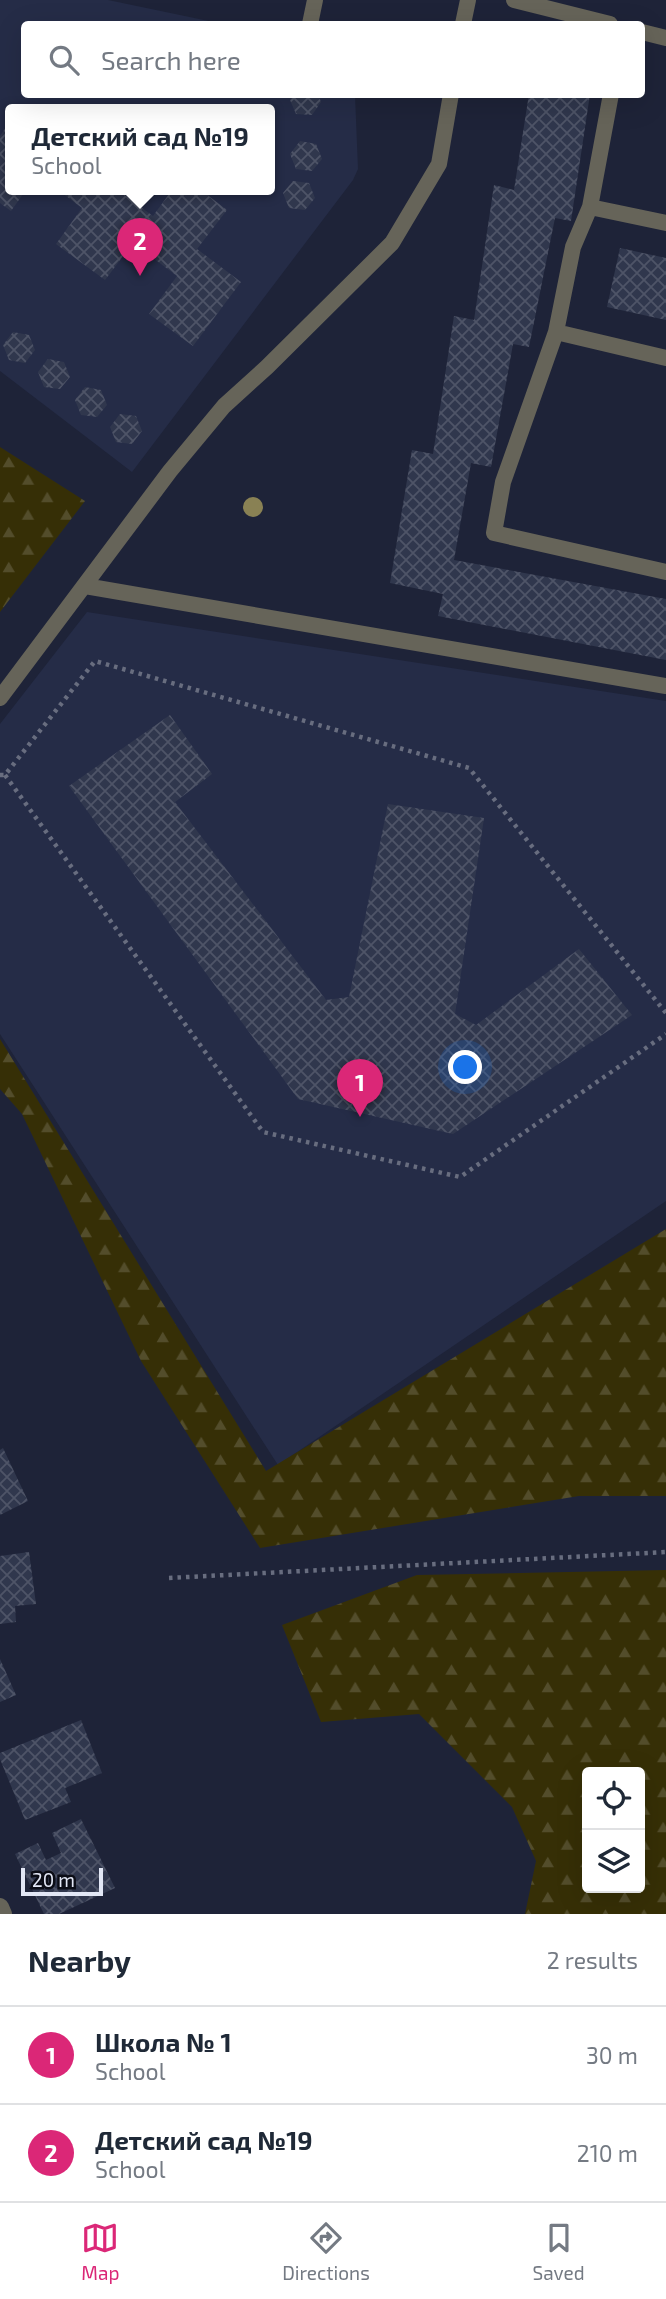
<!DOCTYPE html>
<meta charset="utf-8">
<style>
body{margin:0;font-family:"Exo 2",sans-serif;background:#f2f2f3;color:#1f2937}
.controls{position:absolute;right:21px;bottom:21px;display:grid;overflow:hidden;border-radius:7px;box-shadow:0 7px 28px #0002}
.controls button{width:63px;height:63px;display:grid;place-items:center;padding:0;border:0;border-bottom:2px solid #e0e1e3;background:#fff;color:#1f2937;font:35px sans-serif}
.scale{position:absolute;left:21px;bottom:18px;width:82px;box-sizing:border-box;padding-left:7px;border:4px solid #e2e7f5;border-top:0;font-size:19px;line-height:24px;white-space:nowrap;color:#e2e7f5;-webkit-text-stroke:5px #0b0d16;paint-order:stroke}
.you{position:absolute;left:466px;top:1068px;width:24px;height:24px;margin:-18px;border:5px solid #fff;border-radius:50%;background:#1a73e8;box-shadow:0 0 0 10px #1a73e833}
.badge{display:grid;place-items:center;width:46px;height:46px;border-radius:50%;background:#db2777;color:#fff;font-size:23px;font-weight:700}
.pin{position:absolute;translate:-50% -58px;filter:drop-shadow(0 2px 4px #0008)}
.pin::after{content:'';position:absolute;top:37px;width:24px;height:21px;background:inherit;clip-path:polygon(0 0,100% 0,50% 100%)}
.popup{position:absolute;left:5px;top:104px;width:270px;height:91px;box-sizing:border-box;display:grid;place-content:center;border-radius:7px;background:#fff;filter:drop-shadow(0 2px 5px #0005);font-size:23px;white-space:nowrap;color:#747a83}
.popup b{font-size:26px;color:#1f2937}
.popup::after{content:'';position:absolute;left:50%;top:100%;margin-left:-14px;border:14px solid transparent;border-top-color:#fff}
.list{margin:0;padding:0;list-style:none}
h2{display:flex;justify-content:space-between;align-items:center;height:91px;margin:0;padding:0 28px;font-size:30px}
h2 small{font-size:23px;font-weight:400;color:#747a83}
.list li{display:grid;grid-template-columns:46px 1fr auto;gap:21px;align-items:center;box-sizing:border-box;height:98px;padding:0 28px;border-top:2px solid #e0e1e3}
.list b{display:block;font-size:26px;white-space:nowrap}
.list p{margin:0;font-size:23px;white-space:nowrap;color:#747a83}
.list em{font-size:23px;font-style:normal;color:#747a83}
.icon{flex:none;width:38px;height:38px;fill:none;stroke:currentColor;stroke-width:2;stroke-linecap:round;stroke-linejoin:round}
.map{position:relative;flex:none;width:666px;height:1914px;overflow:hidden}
.search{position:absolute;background:#fff;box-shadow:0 7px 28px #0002;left:21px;right:21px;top:21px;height:77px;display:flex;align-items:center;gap:18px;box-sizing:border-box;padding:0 24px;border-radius:7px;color:#747a83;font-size:26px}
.sheet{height:287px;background:#fff}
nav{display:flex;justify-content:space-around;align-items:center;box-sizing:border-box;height:98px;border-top:2px solid #e0e1e3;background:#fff;font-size:19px;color:#747a83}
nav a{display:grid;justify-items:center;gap:4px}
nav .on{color:#db2777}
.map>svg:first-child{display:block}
.built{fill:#252c47;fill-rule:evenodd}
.forest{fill:url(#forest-firs);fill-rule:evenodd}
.building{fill:url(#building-cross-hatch)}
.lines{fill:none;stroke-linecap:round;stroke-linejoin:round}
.path{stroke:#686d7f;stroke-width:4.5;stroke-dasharray:3.5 5;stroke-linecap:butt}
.lane{stroke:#666459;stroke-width:16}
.street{stroke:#666459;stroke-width:18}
.tree{fill:#898154}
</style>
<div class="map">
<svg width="666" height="1914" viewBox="0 0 666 1914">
<defs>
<pattern id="forest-firs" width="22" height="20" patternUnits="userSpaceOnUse" patternTransform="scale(1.75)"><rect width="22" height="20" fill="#362f06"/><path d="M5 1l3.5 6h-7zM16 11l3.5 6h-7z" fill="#534d2b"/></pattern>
<pattern id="building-cross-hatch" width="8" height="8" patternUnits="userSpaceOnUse" patternTransform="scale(1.75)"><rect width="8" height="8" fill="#30374d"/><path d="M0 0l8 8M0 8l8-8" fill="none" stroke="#4e5467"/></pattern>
</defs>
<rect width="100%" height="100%" fill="#1e2338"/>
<!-- built -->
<path class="built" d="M0 0H108L223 24H24V94L355 95 358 169 353 180 132 472 0 371ZM10 110H270V190H10Z
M87 612 666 701V1201L278 1465 0 1034V724Z"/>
<!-- forest -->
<path class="forest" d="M0 447 85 501 0 612Z
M0 1039 266 1471 666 1229V1496H579L260 1548 141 1361 22 1114 0 1089Z
M666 1570V1914H525L536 1861 512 1807 419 1714 321 1722 282 1625 417 1575ZM640 1772V1888H587V1772Z"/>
<!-- building -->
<path class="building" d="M293 94H318L321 102 312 115 296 114 290 100Z
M529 94H590L571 221 555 218 529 347 513 344 491 467 471 463 454 560 666 599V660L438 616 443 594 390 583 412 450 433 454 454 316 474 320 494 185 514 190Z
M10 121V190H26L11 211 0 203V136Z
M300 141 316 144 322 159 312 171 296 169 290 154Z
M293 181 309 183 315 198 305 210 289 208 283 193Z
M58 190H118L153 216 172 190H201L227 210 197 249 241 282 193 346 149 314 177 276 133 243 105 280 56 244 82 208Z
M620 248 666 258V320L607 307Z
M13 332 29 335 35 350 25 363 9 360 3 345Z
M48 359 64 362 70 377 60 389 44 387 38 372Z
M85 387 101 390 107 405 97 417 81 415 75 400Z
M120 414 136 416 142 431 132 444 116 442 110 427Z
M170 715 212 774 175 802 326 1000 349 997 388 804 484 818 455 1014 476 1025 579 949 632 1015 453 1134 298 1099 69 786Z
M3 1448 28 1501 0 1515V1450Z
M29 1552 36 1604 15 1606 16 1622 0 1624V1556Z
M0 1659 16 1695 0 1702Z
M81 1720 102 1773 65 1788 71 1802 25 1820 0 1759V1753Z
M81 1819 115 1888 59 1914H44L15 1854 38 1843 46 1860 61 1853 52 1833Z"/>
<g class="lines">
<!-- path -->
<path class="path" d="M0 775H5L95 661 469 768 666 1013
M5 775 263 1132 460 1177 666 1034
M169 1578 666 1552"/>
<!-- lane -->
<path class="lane" d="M514 0 610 24
M310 24 315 0
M463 24 468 0
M642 32 666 38
M611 94 590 207 573 247 556 332 503 482 494 533 666 572
M590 207 666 223
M556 332 666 358
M85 586 666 686
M0 698 170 471 224 406 267 367 392 243 439 164 451 94"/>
<!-- street -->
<path class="street" d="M0 1907 3 1914"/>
</g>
<!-- trees -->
<circle class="tree" cx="253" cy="507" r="10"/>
</svg>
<div class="controls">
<button><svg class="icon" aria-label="locate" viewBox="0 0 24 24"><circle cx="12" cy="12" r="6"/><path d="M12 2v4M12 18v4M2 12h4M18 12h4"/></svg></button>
<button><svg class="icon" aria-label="layers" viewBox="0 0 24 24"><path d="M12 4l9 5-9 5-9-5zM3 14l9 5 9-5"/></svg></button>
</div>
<div class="scale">20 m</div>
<div class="you"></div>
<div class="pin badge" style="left:360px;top:1117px">1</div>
<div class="pin badge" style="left:140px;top:276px">2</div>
<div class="popup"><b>Детский сад №19</b>School</div>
<div class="search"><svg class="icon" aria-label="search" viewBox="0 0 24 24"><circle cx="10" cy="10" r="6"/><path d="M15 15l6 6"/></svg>Search here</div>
</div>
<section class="sheet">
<h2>Nearby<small>2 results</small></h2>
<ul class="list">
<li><span class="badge">1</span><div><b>Школа № 1</b><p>School</p></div><em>30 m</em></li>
<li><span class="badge">2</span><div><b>Детский сад №19</b><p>School</p></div><em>210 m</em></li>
</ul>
</section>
<nav>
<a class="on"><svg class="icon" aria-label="map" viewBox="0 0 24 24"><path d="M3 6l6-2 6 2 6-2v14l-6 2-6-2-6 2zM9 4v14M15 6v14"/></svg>Map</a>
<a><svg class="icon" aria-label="directions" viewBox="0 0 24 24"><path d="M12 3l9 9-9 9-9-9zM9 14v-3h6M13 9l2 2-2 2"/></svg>Directions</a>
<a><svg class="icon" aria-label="saved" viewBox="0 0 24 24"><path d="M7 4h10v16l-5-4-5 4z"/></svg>Saved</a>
</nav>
